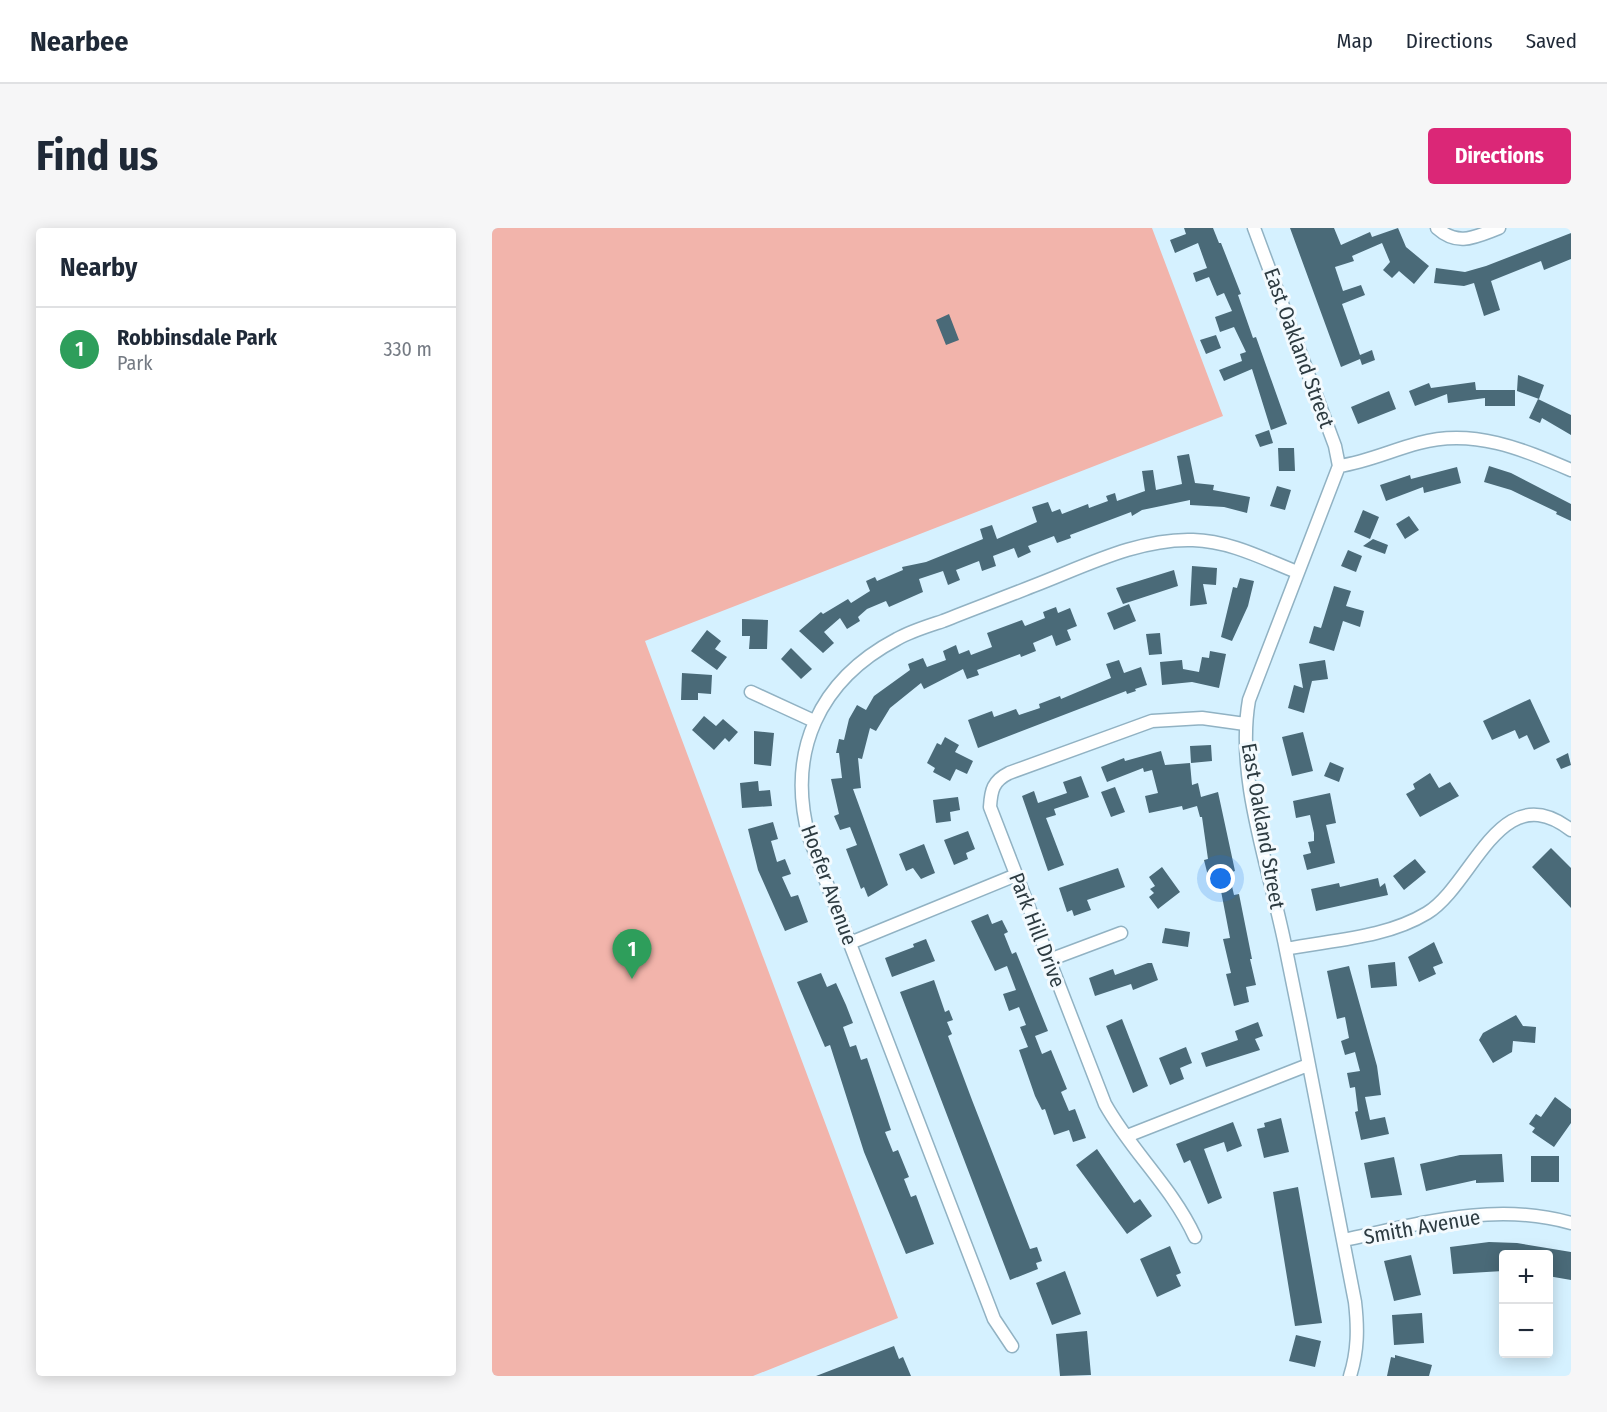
<!DOCTYPE html>
<meta charset="utf-8">
<style>
body{margin:0;font-family:"Fira Sans Condensed",sans-serif;background:#f6f6f7;color:#1f2937}
.controls{position:absolute;right:18px;bottom:18px;display:grid;overflow:hidden;border-radius:6px;box-shadow:0 3px 15px #0003}
.controls button{width:54px;height:54px;display:grid;place-items:center;padding:0;border:0;border-bottom:2px solid #e0e1e3;background:#fff;color:#1f2937;font:30px sans-serif}
.you{position:absolute;left:729px;top:651px;width:21px;height:21px;margin:-15px;border:4px solid #fff;border-radius:50%;background:#1a73e8;box-shadow:0 0 0 9px #1a73e833}
.badge{display:grid;place-items:center;width:39px;height:39px;border-radius:50%;background:#db2777;color:#fff;font-size:20px;font-weight:700}
.pin{position:absolute;translate:-50% -50px;filter:drop-shadow(0 2px 3px #0008)}
.pin::after{content:'';position:absolute;top:32px;width:21px;height:18px;background:inherit;clip-path:polygon(0 0,100% 0,50% 100%)}
.list{margin:0;padding:0;list-style:none}
h2{display:flex;justify-content:space-between;align-items:center;height:78px;margin:0;padding:0 24px;font-size:26px}
h2 small{font-size:20px;font-weight:400;color:#747a83}
.list li{display:grid;grid-template-columns:39px 1fr auto;gap:18px;align-items:center;box-sizing:border-box;height:84px;padding:0 24px;border-top:2px solid #e0e1e3}
.list b{display:block;font-size:22px;white-space:nowrap}
.list p{margin:0;font-size:20px;white-space:nowrap;color:#747a83}
.list em{font-size:20px;font-style:normal;color:#747a83}
.map{position:relative;flex:none;width:1079px;height:1148px;overflow:hidden;border-radius:6px}
header{display:flex;align-items:center;gap:36px;box-sizing:border-box;height:84px;padding:0 30px;background:#fff;border-bottom:2px solid #e0e1e3}
header strong{font-size:28px}
nav{display:flex;gap:33px;margin-inline-start:auto;font-size:21px}
.intro{display:flex;align-items:center;justify-content:space-between;box-sizing:border-box;height:144px;padding:0 36px}
h1{margin:0;font-size:42px}
.button{padding:15px 27px;border-radius:6px;background:#db2777;color:#fff;font-size:21px;font-weight:700}
main{display:flex;gap:36px;padding:0 36px}
aside{flex:1;background:#fff;border-radius:6px;box-shadow:0 3px 15px #0003}
.map>svg:first-child{display:block}
.green{fill:#f2b4ab}
.building{fill:#4a6a78}
.lines{fill:none;stroke-linecap:round;stroke-linejoin:round}
.minor-casing{stroke:#91b2c3;stroke-width:15}
.minor{stroke:#fff;stroke-width:12}
.labels{text-anchor:middle;dominant-baseline:central;stroke-width:6;stroke-linejoin:round;paint-order:stroke}
.street-label{font-size:21px;fill:#2d3b41;stroke:#f3fafe}
</style>
<header>
<strong>Nearbee</strong>
<nav><a>Map</a><a>Directions</a><a>Saved</a></nav>
</header>
<div class="intro"><h1>Find us</h1><a class="button">Directions</a></div>
<main>
<aside>
<h2>Nearby<small></small></h2>
<ul class="list">
<li><span class="badge" style="background:#2e9e5b">1</span><div><b>Robbinsdale Park</b><p>Park</p></div><em>330 m</em></li>
</ul>
</aside>
<div class="map">
<svg width="1079" height="1148" viewBox="0 0 1079 1148">
<rect width="100%" height="100%" fill="#d5f1ff"/>
<!-- green -->
<path class="green" d="M0 0H660L731 188 153 413 406 1090 261 1148H0Z"/>
<!-- building -->
<path class="building" d="M692 0H721L727 15H729L749 66 746 67 761 110 764 109 795 196 779 202 760 141 732 153 727 142 750 133 748 126 754 124 742 99 728 104 723 89 740 83 732 65 725 68 717 49 704 54 701 45 715 40 706 15 683 25 678 12 694 6Z
M798 0H842L849 17 878 4 880 9 906 0 914 19 937 38 922 56 907 43 900 50 891 42 898 34 890 15 860 28 862 33 843 39 851 63 869 57 873 67 850 76 868 127 880 122 883 132 870 137 868 131 849 139Z
M1079 5V31L1052 42 1049 33 999 53 1008 82 992 88 982 55 972 58 942 55 944 40 973 44 994 38Z
M457 86 467 112 454 117 444 92Z
M724 107 729 120 714 126 708 112Z
M1026 147 1052 157 1047 171 1025 163Z
M983 154 984 162H1023V178H993V170L956 175 955 166 923 178 917 163 937 155 939 160Z
M897 163 904 181 866 196 859 179Z
M1046 171 1079 187V207L1050 190 1048 195 1037 190Z
M777 202 781 215 768 219 763 207Z
M786 220H802L803 243H787Z
M697 226 703 255 722 257 721 262 758 269 755 285 732 279 698 277V272L650 282 640 288 639 284 578 307 579 310 565 315 562 308 536 318 539 324 526 330 522 320 501 328 504 338 490 343 487 333 464 342 468 352 456 357 451 343 427 351 431 364 397 379 394 373 375 381 366 389 368 393 355 401 348 390 332 404 342 415 331 425 307 403 329 384 331 386 356 371 359 375 378 363 374 353 383 349 385 353 411 342 410 339 434 334 491 311 488 301 500 297 505 311 545 294 540 279 556 274 560 284 568 281 570 286 596 276 597 280 616 273 614 268 623 265 625 273 653 263 650 243 661 242 664 262 690 256 685 228Z
M997 238 1019 245 1079 276V293L1064 286 1065 284 1019 262 992 254Z
M965 239 969 255 932 265 931 259 894 273 888 257 918 247 919 251Z
M785 258 799 262 793 282 778 278Z
M871 282 887 289 878 311 862 304Z
M917 288 927 302 913 311 904 296Z
M881 311 896 317 893 326 871 318Z
M856 322 870 328 864 344 849 338Z
M700 338 725 340 724 357 711 356 715 376 698 378Z
M682 342 686 358 631 376 624 360Z
M748 350 762 353 756 378 740 413 729 409 741 359 745 360Z
M842 358 859 363 854 378 872 383 868 399 851 393 842 423 817 415 822 398 829 400Z
M637 376 644 393 622 402 615 385Z
M564 379 566 385 578 380 585 398 575 402 579 412 564 418 560 407 541 415 544 423 529 429 528 426 485 442 487 447 475 451 471 441 432 461 429 455 398 480 384 503 378 500 370 531 366 530 369 560 361 561 396 657 376 669 372 659 369 661 354 621 365 617 358 599 348 602 342 588 347 586 339 551 350 550 347 525H344L347 511 352 512 357 491 365 477 374 482 382 468 418 442 416 436 431 430 435 439 454 432 451 423 464 417 467 426 477 422 479 427 500 419 495 405 530 392 533 398 553 390 551 384Z
M250 391 276 392 275 421H257L258 408H250Z
M215 402 229 413 223 421 235 429 225 442 199 423Z
M668 405 670 426 657 427 654 406Z
M299 420 320 441 309 451 289 431Z
M718 423 734 426 727 460 700 454 670 457 668 434 690 432 691 441 707 444 710 429 717 430Z
M627 432 632 445 649 439 655 457 643 461 644 463 635 466 634 463 486 520 476 492 500 483 502 489 524 481 527 487 548 480 547 476 568 468 569 471 619 450 614 436Z
M833 432 836 451 820 453 812 485 796 480 802 457 811 460 807 436Z
M190 445 220 447 219 466 206 465V472H189Z
M1038 471 1058 514 1042 522 1035 507 1027 511 1023 502 1000 512 991 493Z
M212 488 224 498 231 491 246 504 237 514 233 510 222 522 200 502Z
M262 503 282 505 279 538 262 536Z
M811 504 821 543 800 548 790 509Z
M453 509 467 517 463 524 481 533 475 546 464 541 458 553 441 544 443 540 435 535 445 515 449 517Z
M719 517 720 533 699 535 698 518Z
M669 523 673 537 698 535 700 557 706 555 709 569 726 564 743 643 737 645 742 667 747 666 760 731H758L764 757 754 759 757 774 742 778 734 746 739 745 731 711 738 710 729 663 725 664 722 651 717 652 712 632 716 631 710 589H708L705 578 691 582 690 578 657 585 653 568 666 565 660 542 652 544 651 540 615 554 609 539 632 530 633 533Z
M1076 525 1079 537 1069 541 1064 531Z
M838 534 852 540 847 554 832 548Z
M938 545 947 560 958 554 967 568 928 589 914 566 923 561 921 556Z
M589 548 597 569 562 581 564 587 554 590 572 637 556 643 530 568 542 563 546 575 575 565 571 554Z
M266 553 267 563 278 562 280 578 250 580 248 555Z
M623 559 633 584 619 589 609 564Z
M838 565 844 595 834 597 843 635 815 642 811 627 819 625 816 614 822 613V605L818 587 804 590 801 573Z
M466 569 468 582 458 584 459 593 444 595 441 572Z
M281 594 286 611 279 613 285 634 293 631 299 646 290 649 299 669 306 667 316 694 293 703 266 642 256 601Z
M476 603 483 621 474 625 476 631 462 637 452 612Z
M432 616 443 645 429 651 421 640 414 643 407 626Z
M1059 620 1079 640V680L1040 639Z
M923 631 934 644 912 662 901 648Z
M670 639 688 664 666 681 657 669 662 665 658 661 663 658 657 649Z
M626 640 633 659 595 672 599 682 582 688 580 682 575 684 567 660Z
M886 650 888 659 893 655 896 667 824 683 819 661 847 655 848 659Z
M496 686 500 696 510 692 516 704 512 706 520 726 524 724 556 803 543 808 550 826 559 822 575 861 569 864 577 883 583 881 594 910 581 914 577 902 562 907 553 881 550 882 543 868 527 822 536 819 528 799 534 797 527 779 517 783 511 766 524 762 515 738 503 743 479 693Z
M673 700 698 704 696 719 670 715Z
M434 711 443 733 400 749 393 730 422 719 421 716Z
M942 714 951 735 941 739 944 746 927 754 916 729Z
M903 734 905 758 879 760 876 737Z
M656 735H660L666 752 641 762 639 756 603 768 597 750 621 741 623 747Z
M857 738 885 838 889 867 873 869 878 892 893 889 897 906 869 912 863 884 866 883 863 859 858 860 855 845 868 843 863 824 853 827 849 813 857 810 853 789 845 791 835 743Z
M329 745 335 759 344 755 354 777 361 795 351 799 358 819 364 817 369 832 375 830 399 902 393 904 401 924 406 922 417 949 412 951 419 969 424 967 442 1016 414 1026 372 924 338 817 333 819 305 754Z
M442 752 453 784 457 782 461 792 455 794 460 806 456 808 480 872 538 1021 545 1019 550 1033 544 1035 546 1041 518 1052 408 764Z
M1024 787 1031 798 1044 799 1043 815 1021 813 1020 824 1001 835 987 812 991 805Z
M630 791 656 858 641 865 614 798Z
M766 794 771 808 763 811 768 822 714 839 709 825 746 812 743 803Z
M694 819 700 835 688 840 692 851 678 857 667 830Z
M1063 869 1079 881V895L1062 919 1040 904 1043 900 1037 896 1044 886 1049 889Z
M789 890 797 924 772 930 765 901 773 899 772 895Z
M741 894 750 918 735 924 732 914 712 921 730 970 716 976 698 932 692 935 684 916Z
M605 921 642 975 648 971 660 988 635 1006 584 937Z
M1010 926 1012 954 984 955V952L934 963 928 936 968 927Z
M1039 928H1067V954H1039Z
M902 929 910 967 879 970 872 935Z
M806 959 830 1095 803 1098 781 964Z
M997 1014 1025 1015 1079 1024V1052L1056 1048V1026H1011V1043L961 1046 958 1019Z
M678 1018 689 1045 684 1047 689 1058 665 1069 648 1031Z
M919 1027 929 1067 902 1073 892 1033Z
M573 1043 589 1086 560 1097 544 1055Z
M930 1085 932 1115 902 1117 900 1087Z
M595 1103 599 1147 568 1148 564 1106Z
M804 1107 829 1113 823 1139 797 1133Z
M402 1118 407 1131 411 1129 419 1148H324Z
M903 1127 940 1137 937 1148H895L899 1129 903 1130Z"/>
<g class="lines">
<!-- minor casing -->
<g class="minor-casing">
<path id="minor" d="M762 0 843 218 847 238 757 472C743 551 779 644 794 722 818 839 841 956 863 1074 866 1100 866 1123 858 1148
M945 0C966 19 983 9 1007 0
M847 238C875 234 900 222 927 215 981 200 1030 221 1079 242
M259 464 322 493
M358 715 524 647
M794 721C840 712 894 710 935 685 982 656 1008 547 1079 602
M557 732 629 705
M635 908 816 837
M703 1009C680 959 639 923 613 876L498 579C499 562 501 553 517 545L660 493 710 490 753 496
M852 1012C926 996 1003 973 1079 995
M520 1118 502 1091 317 609C294 524 327 452 405 411 419 403 436 398 451 393 481 381 511 370 541 358 591 339 646 310 701 312 738 313 772 331 805 344"/>
</g>
<!-- minor -->
<use href="#minor" class="minor"/>
</g>
<g class="labels">
<!-- street labels -->
<g class="street-label">
<text transform="translate(807 120) rotate(70)">East Oakland Street</text>
<text transform="translate(771 598) rotate(80)">East Oakland Street</text>
<text transform="translate(337 657) rotate(70)">Hoefer Avenue</text>
<text transform="translate(545 702) rotate(69)">Park Hill Drive</text>
<text transform="translate(930 999) rotate(-10)">Smith Avenue</text>
</g>
</g>
</svg>
<div class="controls">
<button>+</button>
<button>−</button>
</div>
<div class="you"></div>
<div class="pin badge" style="left:140px;top:751px;background:#2e9e5b">1</div>
</div>
</main>
